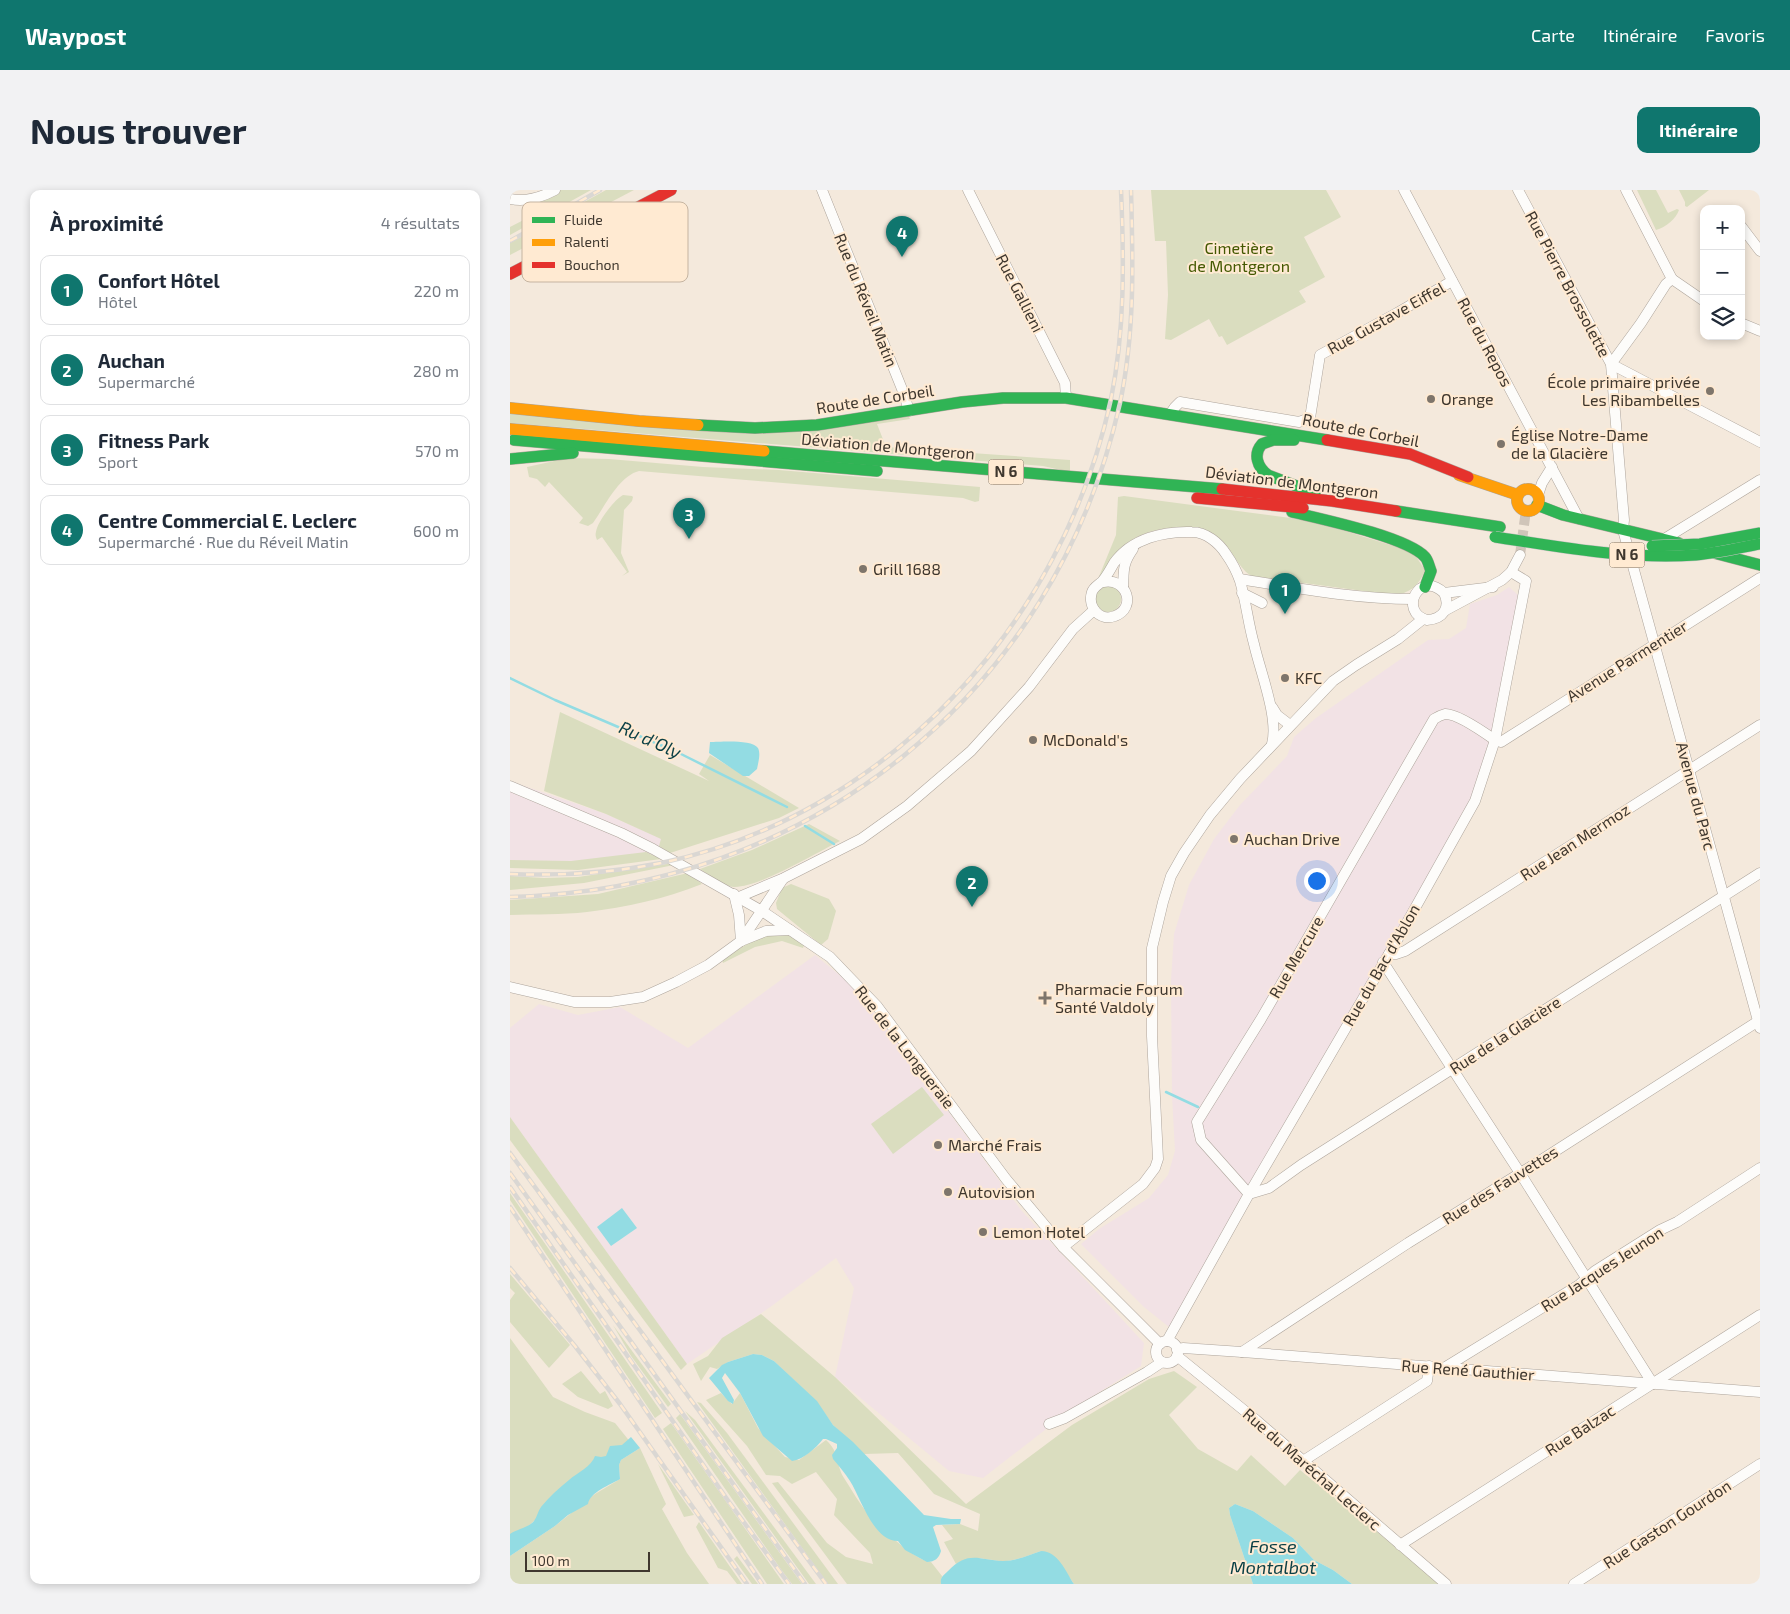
<!DOCTYPE html>
<html lang="fr">
<head>
<meta charset="utf-8">
<style>
	body { margin:0; font-family:"Exo 2",sans-serif; background:#f2f2f3; color:#1f2937 }
	.controls { position:absolute; right:15px; top:15px; display:grid; overflow:hidden; border-radius:10px; box-shadow:0 2px 8px #0003 }
	.controls button { width:45px; height:45px; display:grid; place-items:center; padding:0; border:0; border-bottom:1px solid #e0e1e3; background:#fff; color:#1f2937; font:25px sans-serif }
	.scale { position:absolute; left:15px; bottom:12px; width:125px; box-sizing:border-box; padding-left:5px; border:2px solid #3f372e; border-top:0; font-size:14px; line-height:18px; white-space:nowrap; color:#3f372e; -webkit-text-stroke:4px #ffead2; paint-order:stroke }
	.you { position:absolute; left:806px; top:690px; width:18px; height:18px; margin:-12px; border:4px solid #fff; border-radius:50%; background:#1a73e8; box-shadow:0 0 0 8px #1a73e833 }
	.badge { display:grid; place-items:center; width:32px; height:32px; border-radius:50%; background:#0f766e; color:#fff; font-size:16px; font-weight:700 }
	.pin { position:absolute; translate:-50% -41px; filter:drop-shadow(0 1px 2px #0008) }
	.pin::after { content:''; position:absolute; top:26px; width:18px; height:15px; background:inherit; clip-path:polygon(0 0,100% 0,50% 100%) }
	.list { margin:0; padding:0; list-style:none }
	h2 { display:flex; justify-content:space-between; align-items:center; height:65px; margin:0; padding:0 20px; font-size:21px }
	h2 small { font-size:16px; font-weight:400; color:#747a83 }
	.list li { display:grid; grid-template-columns:32px 1fr auto; gap:15px; align-items:center; box-sizing:border-box; height:70px; margin:0 10px 10px; padding:0 10px; border:1px solid #e0e1e3; border-radius:10px }
	.list b { display:block; font-size:19px; white-space:nowrap }
	.list p { margin:0; font-size:16px; white-space:nowrap; color:#747a83 }
	.list em { font-size:16px; font-style:normal; color:#747a83 }
	.icon { flex:none; width:28px; height:28px; fill:none; stroke:currentColor; stroke-width:2; stroke-linecap:round; stroke-linejoin:round }
	.map { position:relative; flex:none; width:1250px; height:1394px; overflow:hidden; border-radius:10px }
	header { display:flex; align-items:center; gap:30px; box-sizing:border-box; height:70px; padding:0 25px; background:#0f766e; color:#fff }
	header strong { font-size:24px }
	nav { display:flex; gap:28px; margin-inline-start:auto; font-size:18px }
	.intro { display:flex; align-items:center; justify-content:space-between; box-sizing:border-box; height:120px; padding:0 30px }
	h1 { margin:0; font-size:35px }
	.button { padding:12px 22px; border-radius:10px; background:#0f766e; color:#fff; font-size:18px; font-weight:700 }
	main { display:flex; gap:30px; padding:0 30px }
	aside { flex:1; background:#fff; border-radius:10px; box-shadow:0 2px 8px #0003 }
	.map>svg:first-child { display:block }
	.industrial { fill:#f2e2e5 }
	.green { fill:#daddbf }
	.water { fill:#93dce3 }
	.lines { fill:none; stroke-linecap:round; stroke-linejoin:round }
	.stream { stroke:#93dce3; stroke-width:2.5 }
	.street-tunnel { stroke:#d0c5b9; stroke-width:10; stroke-dasharray:10 5; stroke-linecap:butt }
	.street-casing { stroke:#ada49b; stroke-width:11 }
	.fast-casing { stroke:#ada49b; stroke-width:12 }
	.slow-casing { stroke:#ada49b; stroke-width:12 }
	.jam-casing { stroke:#ada49b; stroke-width:12 }
	.street { stroke:#fdfcfa; stroke-width:10 }
	.fast { stroke:#30b455; stroke-width:11 }
	.slow { stroke:#ff9f0a; stroke-width:11 }
	.jam { stroke:#e5322d; stroke-width:11 }
	.rail-casing { stroke:#dad7d3; stroke-width:4.5 }
	.rail { stroke:#ffead2; stroke-width:2.5; stroke-dasharray:8; stroke-linecap:butt }
	.fast-bridge-casing { stroke:#c8c2c2; stroke-width:12; stroke-linecap:butt }
	.fast-bridge { stroke:#30b455; stroke-width:11 }
	.poi-dot { fill:#7e756b; stroke:#ffead2; stroke-width:2 }
	.labels { text-anchor:middle; stroke-width:4; stroke-linejoin:round; paint-order:stroke }
	.shield { fill:#ffead2; stroke:#796d5f; stroke-width:1 }
	.shield-label { font-size:15px; font-weight:bold; fill:#3f372e }
	.park-label { font-size:16px; fill:#435801; stroke:#ffead2 }
	.street-label { font-size:16px; fill:#3f372e; stroke:#ffead2 }
	.poi-label { font-size:16px; fill:#3f372e; stroke:#ffead2; text-anchor:start }
	.water-label { font-size:18px; font-style:italic; fill:#0a3f45; stroke:#ffead2 }
	.key { fill:#ffead2; stroke:#c5b4a1; stroke-width:1 }
	.key-label { font-size:14px; fill:#3f372e }
</style>
</head>
<body>
<header>
<strong>Waypost</strong>
<nav><a>Carte</a><a>Itinéraire</a><a>Favoris</a></nav>
</header>
<div class="intro"><h1>Nous trouver</h1><a class="button">Itinéraire</a></div>
<main>
<aside>
<h2>À proximité<small>4 résultats</small></h2>
<ul class="list">
<li><span class="badge">1</span><div><b>Confort Hôtel</b><p>Hôtel</p></div><em>220 m</em></li>
<li><span class="badge">2</span><div><b>Auchan</b><p>Supermarché</p></div><em>280 m</em></li>
<li><span class="badge">3</span><div><b>Fitness Park</b><p>Sport</p></div><em>570 m</em></li>
<li><span class="badge">4</span><div><b>Centre Commercial E. Leclerc</b><p>Supermarché · Rue du Réveil Matin</p></div><em>600 m</em></li>
</ul>
</aside>
<div class="map">
<svg width="1250" height="1394" viewBox="0 0 1250 1394">
	<rect width="100%" height="100%" fill="#f4e9dc"/>
	<g class="industrial">
		<polygon points="999,397 1008,405 993,507 965,609 664,1141 634,1117 571,1054 589,1039 639,1008 658,985 665,961 662,906 661,790 664,744 679,695 704,649 730,615 777,566 784,547 806,528 918,450 939,449 956,438 960,414 987,405"/>
		<polygon points="0,591 96,624 152,649 145,667 0,676"/>
		<polygon points="305,765 338,792 384,848 511,1020 634,1153 631,1176 558,1222 473,1288 439,1281 325,1187 344,1098 326,1068 263,1115 177,1174 0,927 0,838 29,814 68,825 110,817 178,858"/>
	</g>
	<g class="green">
		<polygon points="51,0 81,0 0,45 0,37 33,20 30,11"/>
		<polygon points="96,0 124,0 0,65 0,53"/>
		<polygon points="641,0 816,0 831,27 794,47 815,87 789,101 796,112 717,155 712,146 709,147 699,129 661,150 655,149 658,105 656,51 645,51"/>
		<path d="M1127,0h19l12,23 9,-4 2,1c-3,9 -13,17 -23,20z"/>
		<polygon points="1169,0 1199,0 1177,17 1175,16 1175,12"/>
		<polygon points="0,222 220,242 398,225 400,229 367,234 376,257 560,270 560,282 533,276 0,233"/>
		<path d="M58,268l41,1 94,8 76,3 201,17 -1,14 -4,1 -12,-4 -324,-27c-20,5 -34,35 -46,52l-5,3 -9,-3 4,-5 -34,-36 -4,5 -8,-8 -8,-2 -2,-10z"/>
		<path d="M113,305l9,1 1,1 -1,4 -8,9 -3,43 8,19 -7,4 5,-4 -25,-35 -5,3c-1,-3 -2,-5 -1,-8 1,-10 19,-33 27,-37z"/>
		<path d="M614,306l189,25 100,31 12,18c-6,16 -16,24 -32,25l-134,-18v1l-8,-2 -5,-4c-11,-11 -16,-26 -29,-35 -22,-17 -70,-10 -90,6 -12,10 -20,24 -29,36l18,-44 2,-38z"/>
		<circle cx="598" cy="409" r="13"/>
		<polygon points="50,522 199,591 189,584 200,565 289,618 269,628 160,663 149,656 151,649 96,624 34,601"/>
		<path d="M299,634l31,17c-24,12 -82,47 -106,46 -9,-1 -26,-13 -34,-18l52,-19z"/>
		<polygon points="136,662 151,669 68,680 0,678 0,670 61,671"/>
		<polygon points="157,674 164,675 74,693 0,700 0,686 34,688 68,687"/>
		<path d="M178,683l14,11c-37,15 -76,23 -115,28 -25,3 -52,2 -77,3v-15l88,-6z"/>
		<polygon points="281,694 319,709 326,721 318,749 311,755 267,719 266,713 272,698"/>
		<polygon points="273,744 287,748 295,753 293,758 272,751 245,757 213,773 212,769 249,747"/>
		<polygon points="412,897 434,925 383,964 361,934"/>
		<polygon points="0,927 177,1174 171,1180 0,950"/>
		<polygon points="0,1003 152,1223 145,1228 0,1010"/>
		<polygon points="0,1084 60,1155 39,1178 0,1132 0,1110 5,1103 0,1098"/>
		<path d="M251,1124l74,63 131,127 106,-79 77,-46 25,-8 23,16 -28,28 29,34 39,22 14,-16 34,31 15,-16 142,114h-90l-19,-14 -19,-10 -21,-22 -40,-27 -18,-7 -6,4 1,7 23,69h-179l-13,-19 -20,-14c-11,4 -26,10 -39,10 -19,-1 -27,-7 -46,3l-12,-22 9,-3 -11,-14 18,-1 18,7 2,-17 -46,-20 -36,-41 -34,1 -31,-29 -17,-24 -42,-40 -12,-6 -9,-1 -25,8 -11,7 -7,-2 -9,14 -8,-17 15,-8 14,-18z"/>
		<polygon points="103,1135 161,1214 158,1217 121,1166"/>
		<polygon points="0,1148 43,1207 75,1222 105,1233 121,1253 32,1324 0,1352"/>
		<polygon points="71,1181 90,1204 95,1201 103,1216 98,1219 68,1207 52,1194"/>
		<path d="M211,1203l11,11 8,-11 18,35 27,29 14,3 27,-20c15,14 9,23 18,38 8,12 16,27 26,38 12,13 44,44 61,46l11,14 -1,8h-94l-75,-101 6,-1 49,61 19,14 27,7 -3,-11 -36,-38 3,-16 -21,-27 -24,12 -12,-8 -14,-1 -19,-29 -41,-46z"/>
		<polygon points="187,1212 191,1213 217,1243 328,1394 318,1394"/>
		<polygon points="175,1221 185,1230 306,1394 299,1394"/>
		<polygon points="170,1224 292,1394 282,1394 270,1378 166,1228"/>
		<polygon points="161,1233 274,1394 257,1394 153,1239"/>
		<polygon points="130,1258 156,1314 152,1319 177,1363 199,1394 0,1394 0,1366 45,1336 85,1304 110,1289 109,1275 111,1270"/>
		<polygon points="148,1274 184,1325 174,1327"/>
		<polygon points="189,1332 232,1394 227,1394 217,1381 208,1378 186,1337"/>
		<polygon points="227,1366 248,1394 242,1394 224,1369"/>
	</g>
	<g class="water">
		<path d="M200,552c10,0 42,-3 48,6 3,6 0,15 -1,21l-8,7h-6l-34,-23z"/>
		<polygon points="112,1018 127,1038 101,1056 87,1037"/>
		<path d="M243,1164l9,1 12,6 43,40 16,24 20,17 71,73 27,4h10l-1,5 -24,1 -3,2 8,24c-2,7 -6,11 -14,11l-22,-12 -7,-9c-25,0 -37,-43 -48,-60 -5,-8 -11,-15 -17,-22l-1,-4 5,-7v-4l-11,-5h-3c-8,10 -19,20 -31,22l-29,-25 -23,-43 -15,-20 -3,5 12,22 -1,4 -5,-3 -19,-23 13,-13 6,-3z"/>
		<path d="M121,1247l9,11 -19,12 -2,5 1,14c-10,6 -30,13 -32,25l-20,11 -13,11 -45,30v-22c7,-5 18,-6 24,-13 3,-4 4,-10 7,-14 8,-10 18,-19 28,-27 8,-7 23,-14 26,-24l6,1 5,-1 4,-10 12,-1z"/>
		<polygon points="725,1314 743,1321 783,1348 804,1370 823,1380 842,1394 743,1394 720,1325 719,1318"/>
		<path d="M531,1361c17,0 25,21 33,33h-133c-1,-7 2,-8 7,-13 20,-21 31,-11 55,-10 12,0 27,-6 38,-10z"/>
	</g>
	<g class="lines">
		<g class="stream">
			<polyline points="0,488 45,510 169,563 277,617"/>
			<polyline points="295,636 324,654"/>
			<polyline points="656,902 688,917"/>
		</g>
		<polyline class="street-tunnel" points="1010,365 1016,320"/>
		<g class="street-casing">
			<g id="street">
				<polyline points="312,0 394,204 399,221"/>
				<polyline points="458,0 555,193 556,208"/>
				<polyline points="894,0 1069,329"/>
				<polyline points="1008,0 1101,174 1114,330 1113,340 1250,838"/>
				<polyline points="1116,0 1162,89 1194,111"/>
				<path d="M0,9c15,3 32,-2 45,-9"/>
				<polyline points="1231,36 1250,61"/>
				<polyline points="1162,89 1156,94 1131,133 1101,174 1250,252"/>
				<polyline points="1231,133 1250,141"/>
				<polyline points="660,224 665,217 670,212 789,232 800,228 810,165 887,123 942,91"/>
				<polyline points="1028,305 1032,293 1042,277"/>
				<polyline points="1151,351 1250,290"/>
				<path d="M730,389c57,9 115,20 173,20"/>
				<path d="M593,392c24,-5 34,26 12,34 -15,6 -28,-9 -23,-24 2,-6 9,-8 12,-13 4,-5 7,-11 10,-16 18,-25 50,-32 78,-31 14,0 27,11 34,22 5,7 11,18 14,27 6,20 8,42 14,63 6,27 25,74 18,100"/>
				<path d="M613,398c1,-18 -1,-23 10,-39"/>
				<polyline points="732,403 752,413"/>
				<path d="M934,403c7,15 -1,26 -17,27 -29,-8 -8,-51 17,-27l49,-6"/>
				<polyline points="936,420 992,390 1001,382 1010,365"/>
				<polyline points="762,517 767,525 780,535"/>
				<path d="M985,550c-10,-7 -38,-27 -50,-26 -4,1 -8,3 -11,5l-173,300 -64,103 4,18 48,54 20,-6 32,-23 459,-292"/>
				<polyline points="985,550 991,552 1250,388"/>
				<polyline points="0,596 111,643 143,659 252,721 320,767 367,816 496,989 527,1026 553,1057 650,1154"/>
				<polyline points="224,704 229,725 231,751"/>
				<polyline points="229,707 274,688 351,649 397,616 461,561 519,497 563,439 584,420"/>
				<polyline points="231,751 273,689"/>
				<polyline points="879,764 886,764 895,761 1250,535"/>
				<polyline points="873,772 1010,983 1143,1194"/>
				<polyline points="0,797 64,812 100,812 133,807 166,792 198,775 231,751 256,741 280,740"/>
				<polyline points="553,1057 633,994 645,978 648,969 642,846 642,758 653,712 661,686 674,663 700,625 730,589 823,491 846,475 888,449 913,429"/>
				<polyline points="657,1151 739,1004 890,745 965,611 985,550 1016,391 1001,382"/>
				<circle cx="657" cy="1162" r="11"/>
				<polyline points="667,1160 673,1158 732,1162 1250,1202"/>
				<polyline points="732,1162 898,1053 1025,974 1250,830"/>
				<polyline points="667,1166 746,1230 936,1394"/>
				<polyline points="934,1178 1069,1095 1085,1081 1150,1040 1167,1032 1250,978"/>
				<polyline points="539,1234 555,1228 637,1182 652,1172"/>
				<polyline points="793,1271 917,1191 919,1176"/>
				<polyline points="890,1355 1250,1125"/>
				<polyline points="1064,1394 1250,1274"/>
			</g>
		</g>
		<g class="fast-casing">
			<g id="fast">
				<polyline points="188,235 245,238 307,235 452,212 493,208 556,208 817,250"/>
				<polyline points="4,250 367,281"/>
				<path d="M784,250h-21l-11,4c-9,10 -5,23 6,31l47,18"/>
				<polyline points="254,261 712,299"/>
				<polyline points="0,269 63,263"/>
				<polyline points="1027,315 1053,325 1169,353"/>
				<polyline points="886,321 990,337"/>
				<path d="M782,322c29,7 115,25 133,45 3,3 4,9 6,14l-6,16"/>
				<polyline points="1204,363 1250,375"/>
			</g>
		</g>
		<g class="slow-casing">
			<g id="slow">
				<polyline points="0,218 129,231 188,235"/>
				<polyline points="0,239 254,261"/>
				<polyline points="949,285 1008,305"/>
				<circle cx="1018" cy="310" r="11"/>
			</g>
		</g>
		<g class="jam-casing">
			<g id="jam">
				<polyline points="0,84 161,0"/>
				<polyline points="817,250 900,264 958,287"/>
				<polyline points="712,299 822,311 886,321"/>
				<polyline points="687,308 793,318"/>
			</g>
		</g>
		<use href="#street" class="street"/>
		<use href="#fast" class="fast"/>
		<use href="#slow" class="slow"/>
		<use href="#jam" class="jam"/>
		<g class="rail-casing">
			<g id="rail">
				<polyline points="0,51 90,0"/>
				<path d="M0,684c51,2 101,-1 151,-11 227,-48 402,-240 450,-464 14,-69 13,-139 10,-209"/>
				<path d="M0,707c298,-7 545,-202 610,-494 15,-70 13,-142 11,-213"/>
				<polyline points="0,963 316,1394"/>
				<polyline points="0,983 295,1394"/>
				<polyline points="0,997 219,1312 279,1394"/>
				<polyline points="0,1017 252,1394"/>
				<polyline points="0,1078 65,1156 110,1214 237,1394"/>
			</g>
		</g>
		<use href="#rail" class="rail"/>
		<g class="fast-bridge-casing">
			<g id="fast-bridge">
				<path d="M985,347c66,10 134,23 201,18 22,-2 43,-7 64,-11"/>
				<polyline points="1142,356 1190,354 1250,343"/>
			</g>
		</g>
		<use href="#fast-bridge" class="fast-bridge"/>
	</g>
	<g class="poi-dot">
		<circle cx="1200" cy="201" r="5"/>
		<circle cx="921" cy="209" r="5"/>
		<circle cx="991" cy="254" r="5"/>
		<circle cx="353" cy="379" r="5"/>
		<circle cx="775" cy="488" r="5"/>
		<circle cx="523" cy="550" r="5"/>
		<circle cx="724" cy="649" r="5"/>
		<path d="M532.5 800.5h5v5h5v5h-5v5h-5v-5h-5v-5h5z"/>
		<circle cx="428" cy="955" r="5"/>
		<circle cx="438" cy="1002" r="5"/>
		<circle cx="473" cy="1042" r="5"/>
	</g>
	<g class="labels">
		<g class="shield">
			<rect x="478.5" y="269.5" width="35" height="25" rx="4"/>
			<rect x="1099.5" y="352.5" width="35" height="25" rx="4"/>
		</g>
		<g class="shield-label">
			<text x="496" y="287">N 6</text>
			<text x="1117" y="370">N 6</text>
		</g>
		<g class="park-label">
			<text x="729" y="64">Cimetière<tspan x="729" dy="18">de Montgeron</tspan></text>
		</g>
		<g class="street-label">
			<text transform="translate(1058 94) rotate(62)" y="6">Rue Pierre Brossolette</text>
			<text transform="translate(510 103) rotate(63)" y="6">Rue Gallieni</text>
			<text transform="translate(356 110) rotate(68)" y="6">Rue du Réveil Matin</text>
			<text transform="translate(876 128) rotate(-29)" y="6">Rue Gustave Eiffel</text>
			<text transform="translate(975 152) rotate(62)" y="6">Rue du Repos</text>
			<text transform="translate(365 209) rotate(-9)" y="6">Route de Corbeil</text>
			<text transform="translate(851 240) rotate(11)" y="6">Route de Corbeil</text>
			<text transform="translate(378 256) rotate(5)" y="6">Déviation de Montgeron</text>
			<text transform="translate(782 292) rotate(7)" y="6">Déviation de Montgeron</text>
			<text transform="translate(1117 471) rotate(-32)" y="6">Avenue Parmentier</text>
			<text transform="translate(1186 606) rotate(75)" y="6">Avenue du Parc</text>
			<text transform="translate(1065 652) rotate(-33)" y="6">Rue Jean Mermoz</text>
			<text transform="translate(786 767) rotate(-60)" y="6">Rue Mercure</text>
			<text transform="translate(871 775) rotate(-60)" y="6">Rue du Bac d'Ablon</text>
			<text transform="translate(995 845) rotate(-33)" y="6">Rue de la Glacière</text>
			<text transform="translate(395 857) rotate(52)" y="6">Rue de la Longueraie</text>
			<text transform="translate(990 995) rotate(-32)" y="6">Rue des Fauvettes</text>
			<text transform="translate(1092 1079) rotate(-33)" y="6">Rue Jacques Jeunon</text>
			<text transform="translate(958 1180) rotate(4)" y="6">Rue René Gauthier</text>
			<text transform="translate(1070 1240) rotate(-33)" y="6">Rue Balzac</text>
			<text transform="translate(802 1279) rotate(41)" y="6">Rue du Maréchal Leclerc</text>
			<text transform="translate(1157 1334) rotate(-33)" y="6">Rue Gaston Gourdon</text>
		</g>
		<g class="poi-label">
			<text x="1190" y="198" text-anchor="end">École primaire privée<tspan x="1190" dy="18">Les Ribambelles</tspan></text>
			<text x="931" y="215">Orange</text>
			<text x="1001" y="251">Église Notre-Dame<tspan x="1001" dy="18">de la Glacière</tspan></text>
			<text x="363" y="385">Grill 1688</text>
			<text x="785" y="494">KFC</text>
			<text x="533" y="556">McDonald's</text>
			<text x="734" y="655">Auchan Drive</text>
			<text x="545" y="805">Pharmacie Forum<tspan x="545" dy="18">Santé Valdoly</tspan></text>
			<text x="438" y="961">Marché Frais</text>
			<text x="448" y="1008">Autovision</text>
			<text x="483" y="1048">Lemon Hotel</text>
		</g>
		<g class="water-label">
			<text transform="translate(140 550) rotate(24)" y="6">Ru d'Oly</text>
			<text x="763" y="1363">Fosse<tspan x="763" dy="21">Montalbot</tspan></text>
		</g>
	</g>
	<rect x="12" y="12" width="166" height="80" rx="8" class="key"/>
	<rect x="22" y="27" width="23" height="6" fill="#30b455"/>
	<rect x="22" y="49" width="23" height="7" fill="#ff9f0a"/>
	<rect x="22" y="72" width="23" height="6" fill="#e5322d"/>
	<g class="key-label">
		<text x="54" y="35">Fluide</text>
		<text x="54" y="57">Ralenti</text>
		<text x="54" y="80">Bouchon</text>
	</g>
</svg>
<div class="controls">
<button>+</button>
<button>−</button>
<button><svg class="icon" aria-label="layers" viewBox="0 0 24 24"><path d="M12 4l9 5-9 5-9-5zM3 14l9 5 9-5"/></svg></button>
</div>
<div class="scale">100 m</div>
<div class="you"></div>
<div class="pin badge" style="left:775px;top:424px">1</div>
<div class="pin badge" style="left:462px;top:717px">2</div>
<div class="pin badge" style="left:179px;top:349px">3</div>
<div class="pin badge" style="left:392px;top:67px">4</div>
</div>
</main>
</body>
</html>
